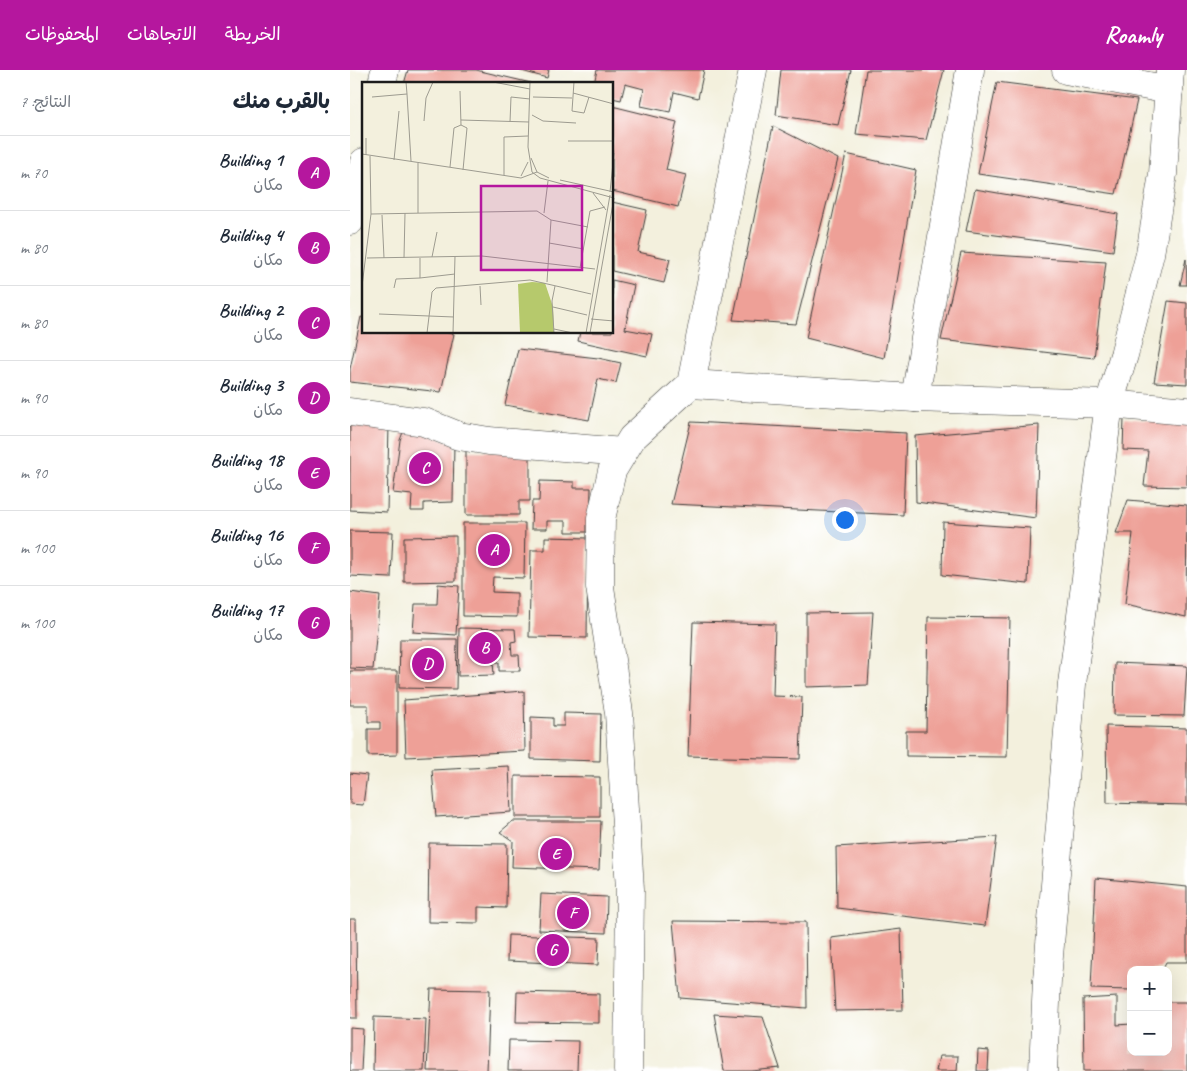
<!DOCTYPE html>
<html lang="ar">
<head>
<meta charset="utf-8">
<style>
	body { margin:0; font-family:Caveat,"Playpen Sans Arabic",sans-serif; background:#f6f6f7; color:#1f2937; direction:rtl }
	.controls { position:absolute; right:15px; bottom:15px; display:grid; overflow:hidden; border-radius:10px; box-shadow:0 5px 20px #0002 }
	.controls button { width:45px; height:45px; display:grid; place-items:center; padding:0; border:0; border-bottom:1px solid #e0e1e3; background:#fff; color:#1f2937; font:25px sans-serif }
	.you { position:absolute; left:494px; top:449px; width:18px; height:18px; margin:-12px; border:4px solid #fff; border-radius:50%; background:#1a73e8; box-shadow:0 0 0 8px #1a73e833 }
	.badge { display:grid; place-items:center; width:32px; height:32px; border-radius:50%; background:#b5179e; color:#fff; font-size:16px; font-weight:700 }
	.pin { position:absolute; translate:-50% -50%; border:2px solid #fff; box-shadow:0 1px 5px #0006 }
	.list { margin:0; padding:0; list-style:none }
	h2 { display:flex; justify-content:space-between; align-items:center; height:65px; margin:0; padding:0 20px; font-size:21px }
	h2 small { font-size:16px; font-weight:400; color:#747a83 }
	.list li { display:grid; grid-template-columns:32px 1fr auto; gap:15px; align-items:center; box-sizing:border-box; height:75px; padding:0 20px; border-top:1px solid #e0e1e3 }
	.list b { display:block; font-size:19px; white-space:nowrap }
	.list p { margin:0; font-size:16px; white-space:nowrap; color:#747a83 }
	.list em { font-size:16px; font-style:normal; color:#747a83 }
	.map { position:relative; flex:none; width:837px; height:1001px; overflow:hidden; direction:ltr }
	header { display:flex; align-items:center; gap:30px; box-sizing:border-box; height:70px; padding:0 25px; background:#b5179e; color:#fff }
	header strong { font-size:24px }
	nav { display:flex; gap:28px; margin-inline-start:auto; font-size:18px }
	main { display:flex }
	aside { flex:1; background:#fff }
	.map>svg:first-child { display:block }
	.building { fill:#eea097 }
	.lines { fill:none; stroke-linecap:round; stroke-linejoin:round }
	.minor-casing { stroke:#3c3c39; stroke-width:29 }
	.secondary-casing { stroke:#3c3c39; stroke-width:29 }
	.minor { stroke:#fff; stroke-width:28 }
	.secondary { stroke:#fff; stroke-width:28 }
	.inset-road { fill:none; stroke:#9d9b90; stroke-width:1 }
	.view { fill:#b5179e; fill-opacity:0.15; stroke:#b5179e; stroke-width:2.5 }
	.inset-edge { fill:none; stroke:#1c1c1c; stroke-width:2.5 }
</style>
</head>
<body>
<header>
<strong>Roamly</strong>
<nav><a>الخريطة</a><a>الاتجاهات</a><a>المحفوظات</a></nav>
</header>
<main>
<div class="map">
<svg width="837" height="1001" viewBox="0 0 837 1001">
	<rect width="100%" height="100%" fill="#fff"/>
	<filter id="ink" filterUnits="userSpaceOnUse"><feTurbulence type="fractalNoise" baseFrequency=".02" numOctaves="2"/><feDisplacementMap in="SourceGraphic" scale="10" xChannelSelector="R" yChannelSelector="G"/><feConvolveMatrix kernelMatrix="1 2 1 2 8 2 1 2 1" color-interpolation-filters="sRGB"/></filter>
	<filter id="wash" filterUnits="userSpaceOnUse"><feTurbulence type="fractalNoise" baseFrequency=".0096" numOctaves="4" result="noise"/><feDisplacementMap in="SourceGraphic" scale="20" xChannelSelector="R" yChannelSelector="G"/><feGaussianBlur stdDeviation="1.12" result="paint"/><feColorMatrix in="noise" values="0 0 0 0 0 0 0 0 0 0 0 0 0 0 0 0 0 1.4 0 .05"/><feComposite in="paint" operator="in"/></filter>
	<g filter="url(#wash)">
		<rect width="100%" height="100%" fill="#f3f0dd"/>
		<g id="blocks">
			<g class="building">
				<polygon points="58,0 126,0 181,13 54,14"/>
				<polygon points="168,0 199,0 197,8"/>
				<polygon points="247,0 354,0 348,28 324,22 320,42 291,36 294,19 275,14 271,30 262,28 262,14 244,14"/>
				<polygon points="431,0 501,0 488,55 426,45"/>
				<polygon points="516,0 594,0 576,70 506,64"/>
				<polygon points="647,12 787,30 766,124 628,104"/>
				<polygon points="262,36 327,52 316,100 336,105 328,137 262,121"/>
				<polygon points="423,56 488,89 446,254 383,250"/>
				<polygon points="496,84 566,100 534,288 456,268"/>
				<polygon points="625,119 768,144 763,181 616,161"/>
				<polygon points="262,132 297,140 288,182 320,189 314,213 262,201"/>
				<polygon points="611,183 756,192 744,288 591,270"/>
				<polygon points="836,189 837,215 830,215"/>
				<polygon points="262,210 284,215 275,259 302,264 297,286 228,271 230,262 262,262"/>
				<polygon points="818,231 837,233 837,314 804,312"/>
				<polygon points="11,247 14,248 14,262 94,262 104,264 91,322 0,312 0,299"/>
				<polygon points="168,279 248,288 271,293 266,313 248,309 239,350 155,335"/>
				<polygon points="774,348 837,354 837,417 794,416 798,381 773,380"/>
				<polygon points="341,352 556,363 553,445 321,434"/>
				<polygon points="0,355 39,355 37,442 0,440"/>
				<polygon points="689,355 686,448 566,432 565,366"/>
				<polygon points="55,357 104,373 103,432 74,433 74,441 61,441 62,425 43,423 50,370"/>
				<polygon points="116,381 180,381 180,431 169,431 169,445 116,445"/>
				<polygon points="190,411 224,412 224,418 241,418 240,462 216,462 216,451 197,451 197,459 181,459 182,431 189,431"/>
				<polygon points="778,430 837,435 836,547 775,534 783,463 766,463"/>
				<polygon points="593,452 680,458 678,514 592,505"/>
				<polygon points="113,453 175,453 174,508 143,507 142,522 167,523 167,547 113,546"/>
				<polygon points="0,461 43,462 41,508 0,506"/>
				<polygon points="106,466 106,511 54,512 54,467"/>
				<polygon points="195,467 238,468 237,568 179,567 181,480 195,480"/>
				<polygon points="88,514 109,516 106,565 63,562 65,534 87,534"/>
				<polygon points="0,522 30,526 23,599 0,598"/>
				<polygon points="523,542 518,615 456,617 456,543"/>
				<polygon points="578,547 660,548 657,687 556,686 556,661 576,661"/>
				<polygon points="343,552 425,554 423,626 452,627 450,689 338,686"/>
				<polygon points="109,558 165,559 166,571 161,572 162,585 169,585 170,601 149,601 149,592 143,592 144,605 108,606"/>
				<polygon points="50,569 107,569 106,619 49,618"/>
				<polygon points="765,593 837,596 834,646 764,645"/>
				<polygon points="0,601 47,601 47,685 18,686 18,659 30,659 30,652 18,652 18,635 0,635"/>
				<polygon points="174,621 175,681 56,687 54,630"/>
				<polygon points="214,643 251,644 250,691 181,689 181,647 203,648 203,656 214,656"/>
				<polygon points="756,656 837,658 837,735 757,733"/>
				<polygon points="159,696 161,742 86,747 82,700"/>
				<polygon points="0,703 17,705 13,735 0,734"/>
				<polygon points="165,706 250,707 250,747 165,747"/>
				<polygon points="163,751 251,751 249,800 162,797 163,771 150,762"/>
				<polygon points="647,767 635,856 487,838 486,777"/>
				<polygon points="79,773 157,774 156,838 128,837 128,853 78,852"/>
				<polygon points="746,808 837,817 837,892 816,892 812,900 781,900 781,920 741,919"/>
				<polygon points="191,824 257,827 256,863 189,860"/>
				<polygon points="0,849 6,849 7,948 0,948"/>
				<polygon points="323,851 456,852 457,938 330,928"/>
				<polygon points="551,859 553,940 485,941 481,868"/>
				<polygon points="158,865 249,868 248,895 157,891"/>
				<polygon points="81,919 140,920 137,1001 77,1001"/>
				<polygon points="167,922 249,924 249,953 166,952"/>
				<polygon points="767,927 767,955 781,954 781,982 818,982 818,932 837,932 837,1001 734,1001 733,929"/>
				<polygon points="364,944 413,947 430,998 402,1001 374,1001"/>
				<polygon points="24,947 76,949 74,1001 23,1001"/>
				<polygon points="0,958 13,959 11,1001 0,1001"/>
				<polygon points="159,970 228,971 227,1001 158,1001"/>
				<polygon points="628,980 639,981 638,1001 627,1001"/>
				<polygon points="589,986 608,986 607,1001 586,1001"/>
			</g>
		</g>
	</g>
	<g filter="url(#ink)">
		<use href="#blocks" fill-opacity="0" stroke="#3c3c39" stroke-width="1"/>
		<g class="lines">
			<g class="minor-casing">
				<g id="minor">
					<polyline points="716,0 819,20"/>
					<polyline points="341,314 565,328 759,334 837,341"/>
					<polyline points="565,328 620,0"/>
					<polyline points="0,342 74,352 109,366 139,371 273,382"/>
					<polyline points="278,1001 280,819 269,643 250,517 251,449 262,401 282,368 341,314 403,0"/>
					<polyline points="693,1001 697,910 722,614 759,334 774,285 800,184 813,104 820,0"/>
				</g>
			</g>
			<g class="secondary-casing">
				<g id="secondary">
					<polyline points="32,14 35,0"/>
					<polyline points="0,151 14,92"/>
				</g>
			</g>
			<use href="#minor" class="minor"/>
			<use href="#secondary" class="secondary"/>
		</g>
	</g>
	<g transform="translate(12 12)">
		<rect width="251" height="251" fill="#f3f0dd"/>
		<path d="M170,200l13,1 8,24 1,26h-34l-2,-49z" fill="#b6c96c"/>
		<path class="inset-road" d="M131,0l37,7M168,0l-2,65 4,25 8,6 74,20M212,0l-2,29 12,2 5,-16M211,11l41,11M45,12l4,67M10,15l35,-3 -1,-12M171,15l39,1M170,33l11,6 33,2M99,38l68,2M62,39l2,-23 7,-16M148,40l1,-25 19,2M99,43l6,3 -4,42M4,56v17M206,59h46M0,72l159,24 16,-6M169,76l6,14 12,6M32,78l5,-49M56,81v50M88,85l4,-39 7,-3 -1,-34M142,93v-38l24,-1M159,94l7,-14M198,98l54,12M248,110l4,-39M231,111l13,17M182,131l4,-32M9,132l166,-3 14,9 37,7M20,133l2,43M187,161l35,6M70,175l5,-25M5,176l115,-2 113,13M42,176l1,-45M58,176v20l35,-4M218,186l10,-57 15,-4M185,200l4,-62M0,204l9,-72 -1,-58M118,204l1,19M32,206l2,-9 24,-1M191,225l34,8M17,232l75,3M229,237l23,2M192,247l19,4M65,251l5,-41 4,-4 94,-8 61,14M91,251l2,-77M192,251l-2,-32 3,-15M224,251l24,-138M228,251l24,-135"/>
		<path class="view" d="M119,104h101v84h-101z"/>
		<rect width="251" height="251" class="inset-edge"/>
	</g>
</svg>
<div class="controls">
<button>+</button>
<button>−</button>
</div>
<div class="you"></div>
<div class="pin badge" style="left:144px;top:480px">A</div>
<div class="pin badge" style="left:135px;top:578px">B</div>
<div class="pin badge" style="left:75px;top:398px">C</div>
<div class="pin badge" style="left:78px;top:594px">D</div>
<div class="pin badge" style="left:206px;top:784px">E</div>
<div class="pin badge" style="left:223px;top:843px">F</div>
<div class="pin badge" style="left:203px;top:880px">G</div>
</div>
<aside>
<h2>بالقرب منك<small>النتائج: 7</small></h2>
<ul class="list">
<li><span class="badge">A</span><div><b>Building 1</b><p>مكان</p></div><em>70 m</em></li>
<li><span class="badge">B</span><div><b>Building 4</b><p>مكان</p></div><em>80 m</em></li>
<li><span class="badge">C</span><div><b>Building 2</b><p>مكان</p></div><em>80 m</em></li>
<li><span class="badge">D</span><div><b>Building 3</b><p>مكان</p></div><em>90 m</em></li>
<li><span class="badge">E</span><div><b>Building 18</b><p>مكان</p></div><em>90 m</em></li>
<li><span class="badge">F</span><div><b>Building 16</b><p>مكان</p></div><em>100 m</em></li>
<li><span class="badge">G</span><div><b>Building 17</b><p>مكان</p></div><em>100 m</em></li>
</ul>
</aside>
</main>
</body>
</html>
